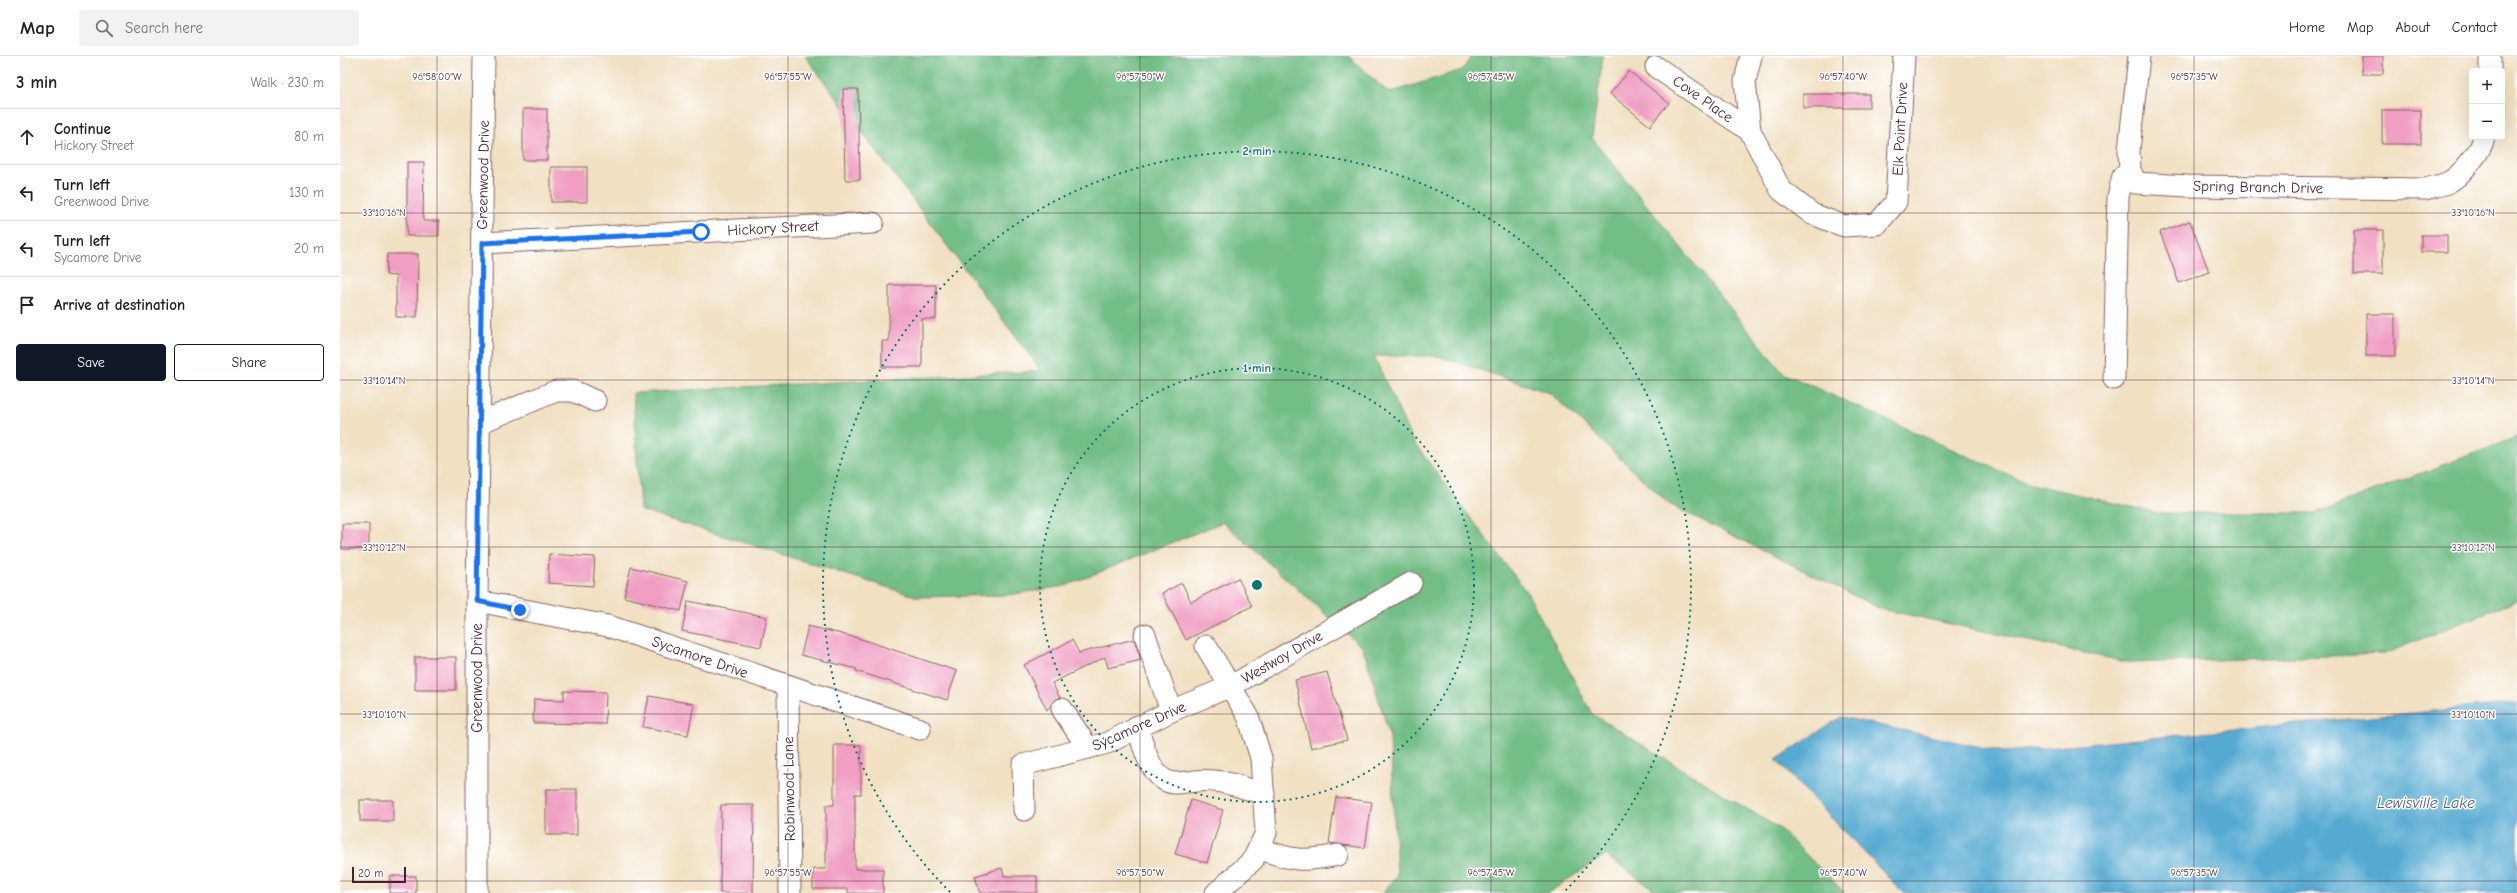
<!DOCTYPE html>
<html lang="en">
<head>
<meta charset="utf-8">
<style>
	body { margin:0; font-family:"Comic Neue",sans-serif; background:#f2f2f2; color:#202124 }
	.controls { position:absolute; right:12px; top:12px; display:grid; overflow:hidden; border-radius:4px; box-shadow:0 4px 16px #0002 }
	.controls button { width:36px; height:36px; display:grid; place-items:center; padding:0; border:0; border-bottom:1px solid #e0e0e0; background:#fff; color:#202124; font:20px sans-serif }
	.scale { position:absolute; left:12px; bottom:10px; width:54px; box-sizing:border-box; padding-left:4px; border:2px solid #4a1f2b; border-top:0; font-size:11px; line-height:14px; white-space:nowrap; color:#4a1f2b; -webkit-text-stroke:3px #fff; paint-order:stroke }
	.stop { position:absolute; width:12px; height:12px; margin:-9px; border:3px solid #1a73e8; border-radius:50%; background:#fff }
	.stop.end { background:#1a73e8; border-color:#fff; box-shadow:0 1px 4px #0008 }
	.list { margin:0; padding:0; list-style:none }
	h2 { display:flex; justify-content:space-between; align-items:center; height:52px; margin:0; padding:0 16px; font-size:17px }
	h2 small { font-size:13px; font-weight:400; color:#757577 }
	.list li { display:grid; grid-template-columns:26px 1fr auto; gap:12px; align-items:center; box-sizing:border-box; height:56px; padding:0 16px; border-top:1px solid #e0e0e0 }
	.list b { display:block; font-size:15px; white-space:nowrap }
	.list p { margin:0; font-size:13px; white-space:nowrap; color:#757577 }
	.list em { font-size:13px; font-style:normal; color:#757577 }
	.actions { display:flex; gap:8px; padding:12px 16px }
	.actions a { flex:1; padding:9px 0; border:1px solid #111827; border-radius:4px; text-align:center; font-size:14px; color:#111827 }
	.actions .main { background:#111827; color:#fff }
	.icon { flex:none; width:22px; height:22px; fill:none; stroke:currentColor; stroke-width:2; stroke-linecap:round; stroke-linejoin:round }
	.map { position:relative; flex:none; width:2177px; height:837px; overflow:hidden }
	header { display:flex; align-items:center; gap:24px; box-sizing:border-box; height:56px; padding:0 20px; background:#fff; border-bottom:1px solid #e0e0e0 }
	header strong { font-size:19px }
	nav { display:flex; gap:22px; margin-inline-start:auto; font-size:14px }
	.search { width:280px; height:36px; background:#f2f2f2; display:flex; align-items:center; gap:10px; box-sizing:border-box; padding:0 14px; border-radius:4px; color:#757577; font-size:15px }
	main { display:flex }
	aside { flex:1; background:#fff }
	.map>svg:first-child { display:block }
	.forest { fill:#73be86; stroke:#5e6e58 }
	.water { fill:#57aad2; stroke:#50647e }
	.building { fill:#f09ec2 }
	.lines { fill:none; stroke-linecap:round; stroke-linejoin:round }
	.minor-casing { stroke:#846360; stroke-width:23 }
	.minor { stroke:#fff; stroke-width:21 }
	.route { stroke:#1a73e8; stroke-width:5 }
	.ticks { fill:none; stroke:#4a1f2b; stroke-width:1; stroke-opacity:0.45 }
	.ring { fill:none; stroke:#0f766e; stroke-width:2; stroke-dasharray:2 4 }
	.labels { text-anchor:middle; stroke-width:3; stroke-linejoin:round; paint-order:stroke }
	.street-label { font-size:15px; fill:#4a1f2b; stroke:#fff }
	.water-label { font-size:16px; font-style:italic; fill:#505e76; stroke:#fff }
	.ticks-label { font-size:10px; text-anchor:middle; fill:#4a1f2b; stroke:#fff; stroke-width:3; stroke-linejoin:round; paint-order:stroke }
	.centre { fill:#0f766e; stroke:#fff; stroke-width:2 }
	.ring-label { font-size:12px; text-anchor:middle; font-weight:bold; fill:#0f766e; stroke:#fff; stroke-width:3; stroke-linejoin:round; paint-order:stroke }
</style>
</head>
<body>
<header>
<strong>Map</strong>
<div class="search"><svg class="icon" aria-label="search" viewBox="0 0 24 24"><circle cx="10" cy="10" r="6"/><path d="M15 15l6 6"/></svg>Search here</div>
<nav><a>Home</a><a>Map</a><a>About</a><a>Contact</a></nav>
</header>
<main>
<aside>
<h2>3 min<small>Walk · 230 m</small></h2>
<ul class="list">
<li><svg class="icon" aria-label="ahead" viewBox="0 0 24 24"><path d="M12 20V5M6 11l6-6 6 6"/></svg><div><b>Continue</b><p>Hickory Street</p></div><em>80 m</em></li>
<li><svg class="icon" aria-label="left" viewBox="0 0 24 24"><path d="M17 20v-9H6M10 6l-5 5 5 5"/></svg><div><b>Turn left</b><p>Greenwood Drive</p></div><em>130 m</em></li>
<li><svg class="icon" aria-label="left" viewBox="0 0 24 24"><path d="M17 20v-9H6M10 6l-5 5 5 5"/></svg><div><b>Turn left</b><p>Sycamore Drive</p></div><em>20 m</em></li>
<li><svg class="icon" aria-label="arrive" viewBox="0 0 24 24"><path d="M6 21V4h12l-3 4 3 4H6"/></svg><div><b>Arrive at destination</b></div></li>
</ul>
<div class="actions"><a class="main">Save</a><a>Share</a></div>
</aside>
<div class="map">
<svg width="2177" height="837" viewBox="0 0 2177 837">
	<rect width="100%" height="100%" fill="#fff"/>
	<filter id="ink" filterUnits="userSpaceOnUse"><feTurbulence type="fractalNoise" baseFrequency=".025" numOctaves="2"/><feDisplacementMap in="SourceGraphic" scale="8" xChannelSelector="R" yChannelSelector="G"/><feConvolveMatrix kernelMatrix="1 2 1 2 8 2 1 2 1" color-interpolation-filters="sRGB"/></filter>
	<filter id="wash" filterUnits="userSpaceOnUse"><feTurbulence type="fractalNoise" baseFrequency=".012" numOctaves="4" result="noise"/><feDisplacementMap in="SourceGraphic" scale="16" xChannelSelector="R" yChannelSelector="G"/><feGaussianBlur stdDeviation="0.9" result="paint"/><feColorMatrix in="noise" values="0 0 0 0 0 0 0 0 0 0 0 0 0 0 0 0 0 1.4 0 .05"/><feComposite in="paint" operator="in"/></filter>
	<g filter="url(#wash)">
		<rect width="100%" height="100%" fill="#f1e0c2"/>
		<polygon class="forest" points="465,0 1008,0 1049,37 1122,14 1132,0 1263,0 1252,82 1443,317 1687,427 1818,457 1976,457 2177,381 2177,544 2044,598 1791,607 1541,553 1329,448 1210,337 1098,300 1034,300 1072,384 1188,538 1252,658 1440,773 1505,837 1319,837 1265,799 1208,837 1043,837 1057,820 1050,681 1023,592 883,466 725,530 668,539 578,541 300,454 293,337 701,315"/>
		<polygon class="water" points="2177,647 2177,837 1563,837 1436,704 1501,661 1664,696"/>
		<g id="blocks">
			<g class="building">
				<rect x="2022" y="0" width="21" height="18"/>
				<polygon points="1289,15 1329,47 1310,70 1270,38"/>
				<polygon points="503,33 518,33 520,124 505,124"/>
				<rect x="1463" y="38" width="66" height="14"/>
				<rect x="183" y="53" width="24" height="51"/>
				<rect x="2042" y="54" width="39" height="34"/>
				<polygon points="67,106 84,106 83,165 99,165 99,180 67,180"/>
				<rect x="211" y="111" width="36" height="35"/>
				<polygon points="1850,165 1869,216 1839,227 1820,176"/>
				<rect x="2014" y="174" width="29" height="44"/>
				<rect x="2081" y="179" width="26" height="17"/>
				<polygon points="47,198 78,198 77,261 56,261 56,220 46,219"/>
				<polygon points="549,229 596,229 596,263 582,263 582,311 542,311 542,285 549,285"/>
				<rect x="2026" y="258" width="29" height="42"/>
				<rect x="2" y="468" width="27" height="25"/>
				<polygon points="209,498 255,501 253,530 208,527"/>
				<polygon points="291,511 348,525 341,555 284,541"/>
				<polygon points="898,522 912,550 846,584 822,537 842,527 851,546"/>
				<polygon points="348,545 427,561 421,591 342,575"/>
				<polygon points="468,570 518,582 617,615 607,644 516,615 517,613 461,599"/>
				<polygon points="794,583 801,604 768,612 765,601 712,627 720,642 715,643 707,654 684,609 732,584 739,597"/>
				<rect x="75" y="601" width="41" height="33"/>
				<polygon points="987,616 1007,684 971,692 955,624"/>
				<polygon points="224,635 266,636 265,668 193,667 194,643 224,644"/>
				<polygon points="309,640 354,648 348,679 303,671"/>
				<polygon points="494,689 521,689 521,738 515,738 515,813 543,813 543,837 508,837 508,833 473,833 473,813 486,813 486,749 494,749"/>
				<rect x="206" y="733" width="31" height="46"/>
				<polygon points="996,741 1032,746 1025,792 989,787"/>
				<rect x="20" y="744" width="33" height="21"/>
				<polygon points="851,744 883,754 867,807 835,798"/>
				<polygon points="381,749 414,749 413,837 380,837"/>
				<polygon points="662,812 664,820 697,820 697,837 640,837 635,820"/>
				<rect x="50" y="820" width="26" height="17"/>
			</g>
		</g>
	</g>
	<g filter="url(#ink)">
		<use href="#blocks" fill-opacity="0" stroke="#846360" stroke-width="1"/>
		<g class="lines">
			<g class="minor-casing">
				<g id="minor">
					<polyline points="1411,0 1405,25 1410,75 1441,134 1472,158 1504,170 1537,168 1556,146 1564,0"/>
					<path d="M1799,0l-10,94 1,20 6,13 51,3 238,3c7,-2 15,-3 22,-6 12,-5 35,-32 37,-46"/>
					<polyline points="1316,11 1410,75"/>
					<polyline points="2150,15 2150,0"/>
					<polyline points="142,187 533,167"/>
					<polyline points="1774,323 1778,141 1783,120 1790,114"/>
					<polyline points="139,367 216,335 233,335 255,345"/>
					<polyline points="137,545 268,570 580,673"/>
					<polyline points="805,579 831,655"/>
					<polyline points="866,590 908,660 921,702 926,777 913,804 876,837"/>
					<polyline points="448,630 450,837"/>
					<polyline points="722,653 748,692"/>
					<path d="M798,670c4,18 13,55 36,57 11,0 27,-4 40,-2 17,1 34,9 50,13"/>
					<polyline points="684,754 683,709 767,687 831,655 891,630 1071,527"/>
					<path d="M919,792c32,13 45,14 79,7"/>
					<polyline points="137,837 137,545 144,0"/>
				</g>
			</g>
			<use href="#minor" class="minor"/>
		</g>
	</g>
	<g class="lines" filter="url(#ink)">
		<polyline class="route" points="180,554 137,545 142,187 361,176"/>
	</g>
	<path class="ticks" d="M97,0v837M448,0v837M800,0v837M1151,0v837M1503,0v837M1854,0v837M0,157h2177M0,324h2177M0,491h2177M0,658h2177M0,825h2177"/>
	<g class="ring">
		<circle cx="917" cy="529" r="217"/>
		<path d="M610 836A434 434 0 1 1 1224 836"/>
	</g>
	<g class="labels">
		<g class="street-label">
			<text transform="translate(1363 43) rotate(35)" y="5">Cove Place</text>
			<text transform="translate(1560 73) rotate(-87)" y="5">Elk Point Drive</text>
			<text transform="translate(143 119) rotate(-89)" y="5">Greenwood Drive</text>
			<text transform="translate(1918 131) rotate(1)" y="5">Spring Branch Drive</text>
			<text transform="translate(433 172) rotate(-3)" y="5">Hickory Street</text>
			<text transform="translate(360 601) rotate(19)" y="5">Sycamore Drive</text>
			<text transform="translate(942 601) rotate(-30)" y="5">Westway Drive</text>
			<text transform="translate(137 622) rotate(-90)" y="5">Greenwood Drive</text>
			<text transform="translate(799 670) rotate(-24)" y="5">Sycamore Drive</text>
			<text transform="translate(449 733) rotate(-91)" y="5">Robinwood Lane</text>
		</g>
		<g class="water-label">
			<text x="2086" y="752">Lewisville Lake</text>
		</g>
	</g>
	<g class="ticks-label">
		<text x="97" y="24">96°58'00"W</text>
		<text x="448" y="24">96°57'55"W</text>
		<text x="800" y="24">96°57'50"W</text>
		<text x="1151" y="24">96°57'45"W</text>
		<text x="1503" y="24">96°57'40"W</text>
		<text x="1854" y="24">96°57'35"W</text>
		<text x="44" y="160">33°10'16"N</text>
		<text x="2133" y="160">33°10'16"N</text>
		<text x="44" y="328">33°10'14"N</text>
		<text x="2133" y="328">33°10'14"N</text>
		<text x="44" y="495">33°10'12"N</text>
		<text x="2133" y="495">33°10'12"N</text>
		<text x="44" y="662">33°10'10"N</text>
		<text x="2133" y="662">33°10'10"N</text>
		<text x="448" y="820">96°57'55"W</text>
		<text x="800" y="820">96°57'50"W</text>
		<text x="1151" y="820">96°57'45"W</text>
		<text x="1503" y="820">96°57'40"W</text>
		<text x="1854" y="820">96°57'35"W</text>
	</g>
	<circle cx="917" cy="529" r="6" class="centre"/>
	<g class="ring-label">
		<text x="917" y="99">2 min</text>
		<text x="917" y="316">1 min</text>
	</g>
</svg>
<div class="controls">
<button>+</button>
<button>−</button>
</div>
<div class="scale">20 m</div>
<div class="stop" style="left:361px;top:176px"></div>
<div class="stop end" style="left:180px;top:554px"></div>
</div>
</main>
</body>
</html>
